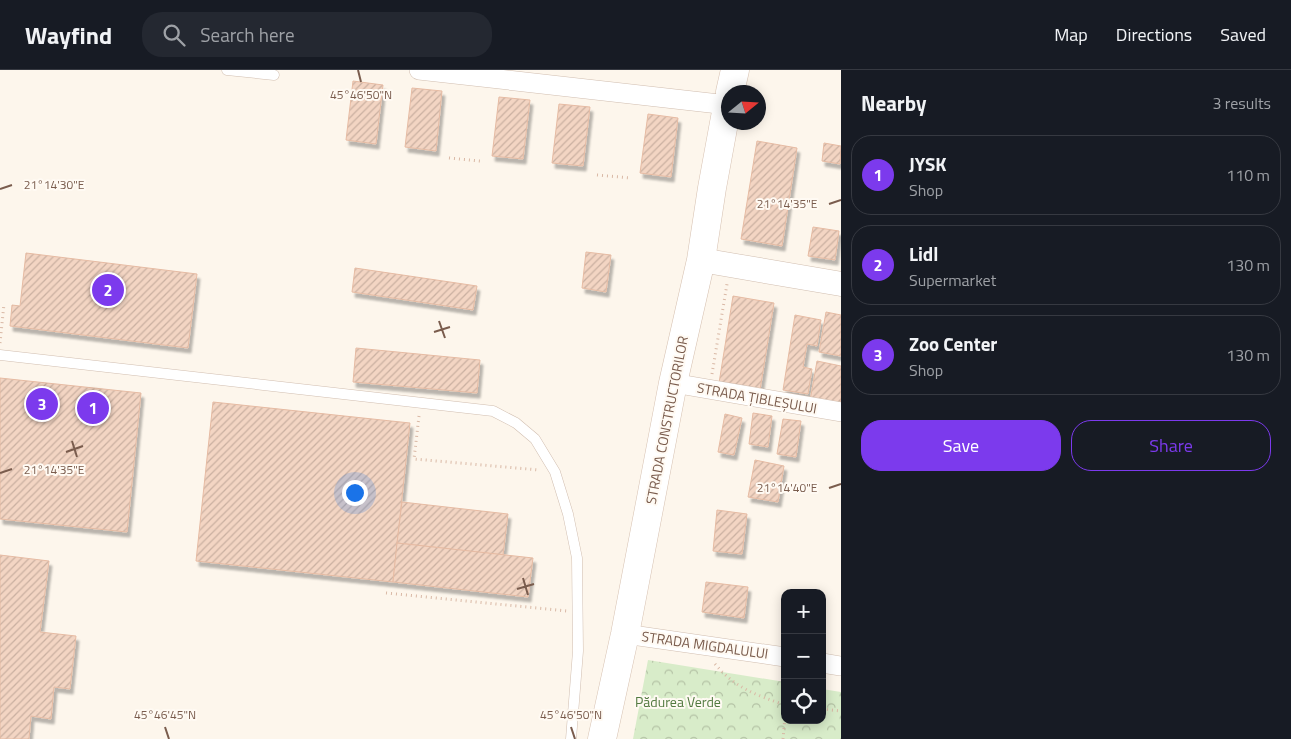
<!DOCTYPE html>
<html lang="en">
<head>
<meta charset="utf-8">
<style>
	body { margin:0; font-family:"Titillium Web",sans-serif; background:#242831; color:#f1f3f6 }
	.controls { position:absolute; right:15px; bottom:15px; display:grid; overflow:hidden; border-radius:10px; box-shadow:0 2px 12px #0003 }
	.controls button { width:45px; height:45px; display:grid; place-items:center; padding:0; border:0; border-bottom:1px solid #363941; background:#171b24; color:#f1f3f6; font:25px sans-serif }
	.compass { position:absolute; left:721px; top:15px; width:45px; height:45px; border-radius:50%; background:#171b24; box-shadow:0 2px 12px #0003; rotate:72deg }
	.you { position:absolute; left:354px; top:422px; width:18px; height:18px; margin:-12px; border:4px solid #fff; border-radius:50%; background:#1a73e8; box-shadow:0 0 0 8px #1a73e833 }
	.badge { display:grid; place-items:center; width:32px; height:32px; border-radius:50%; background:#7c3aed; color:#fff; font-size:16px; font-weight:700 }
	.pin { position:absolute; translate:-50% -50%; border:2px solid #fff; box-shadow:0 1px 5px #0006 }
	.list { margin:0; padding:0; list-style:none }
	h2 { display:flex; justify-content:space-between; align-items:center; height:65px; margin:0; padding:0 20px; font-size:21px }
	h2 small { font-size:16px; font-weight:400; color:#9ea1a6 }
	.list li { display:grid; grid-template-columns:32px 1fr auto; gap:15px; align-items:center; box-sizing:border-box; height:80px; margin:0 10px 10px; padding:0 10px; border:1px solid #363941; border-radius:20px }
	.list b { display:block; font-size:19px; white-space:nowrap }
	.list p { margin:0; font-size:16px; white-space:nowrap; color:#9ea1a6 }
	.list em { font-size:16px; font-style:normal; color:#9ea1a6 }
	.actions { display:flex; gap:10px; padding:15px 20px }
	.actions a { flex:1; padding:11px 0; border:1px solid #7c3aed; border-radius:20px; text-align:center; font-size:18px; color:#7c3aed }
	.actions .main { background:#7c3aed; color:#fff }
	.icon { flex:none; width:28px; height:28px; fill:none; stroke:currentColor; stroke-width:2; stroke-linecap:round; stroke-linejoin:round }
	.map { position:relative; flex:none; width:841px; height:669px; overflow:hidden }
	header { display:flex; align-items:center; gap:30px; box-sizing:border-box; height:70px; padding:0 25px; background:#171b24; border-bottom:1px solid #363941 }
	header strong { font-size:24px }
	nav { display:flex; gap:28px; margin-inline-start:auto; font-size:18px }
	.search { width:350px; height:45px; background:#242831; display:flex; align-items:center; gap:12px; box-sizing:border-box; padding:0 18px; border-radius:20px; color:#9ea1a6; font-size:19px }
	main { display:flex }
	aside { flex:1; background:#171b24 }
	.map>svg:first-child { display:block }
	.forest { fill:url(#forest-crowns) }
	.building { fill:url(#building-hatch); stroke:#e6bba3; filter:url(#shadow) }
	.lines { fill:none; stroke-linecap:round; stroke-linejoin:round }
	.service-casing { stroke:#d1beb0; stroke-width:11 }
	.minor-casing { stroke:#d1beb0; stroke-width:20 }
	.tertiary-casing { stroke:#d1beb0; stroke-width:25 }
	.secondary-casing { stroke:#d6c0b0; stroke-width:29 }
	.path { stroke:#d9b8a5; stroke-width:3; stroke-dasharray:1 4; stroke-linecap:butt }
	.service { stroke:#fff; stroke-width:10 }
	.minor { stroke:#fff; stroke-width:19 }
	.tertiary { stroke:#fff; stroke-width:24 }
	.secondary { stroke:#fff; stroke-width:28 }
	.ticks { fill:none; stroke:#7a5c4d; stroke-width:2 }
	.labels { text-anchor:middle; stroke-width:4; stroke-linejoin:round; paint-order:stroke }
	.street-label { font-size:14px; fill:#7a5c4d; stroke:#fffaf3 }
	.park-label { font-size:14px; fill:#537a41; stroke:#fffaf3 }
	.ticks-label { font-size:12px; text-anchor:middle; fill:#7a5c4d; stroke:#fffaf3; stroke-width:4; stroke-linejoin:round; paint-order:stroke }
</style>
</head>
<body>
<header>
<strong>Wayfind</strong>
<div class="search"><svg class="icon" aria-label="search" viewBox="0 0 24 24"><circle cx="10" cy="10" r="6"/><path d="M15 15l6 6"/></svg>Search here</div>
<nav><a>Map</a><a>Directions</a><a>Saved</a></nav>
</header>
<main>
<div class="map">
<svg width="841" height="669" viewBox="0 0 841 669">
	<defs>
		<pattern id="forest-crowns" width="20" height="18" patternUnits="userSpaceOnUse" patternTransform="scale(1.25)"><rect width="20" height="18" fill="#d8ecc9"/><path d="M2 6a3 3 0 1 1 6 0M12 15a3 3 0 1 1 6 0" fill="none" stroke="#b4c2a5"/></pattern>
		<pattern id="building-hatch" width="6" height="6" patternUnits="userSpaceOnUse" patternTransform="scale(1.25)"><rect width="6" height="6" fill="#f3d5c3"/><path d="M-1 1l2-2M0 6l6-6M5 7l2-2" fill="none" stroke="#cab0a1"/></pattern>
		<filter id="shadow"><feDropShadow dx="3" dy="5" stdDeviation="1" flood-color="#0004"/></filter>
	</defs>
	<rect width="100%" height="100%" fill="#fdf6ec"/>
	<polygon class="forest" points="648,590 785,612 785,650 822,650 822,619 841,622 841,669 633,669"/>
	<g class="building">
		<polygon points="353,11 383,15 376,74 346,70"/>
		<polygon points="412,18 442,21 436,81 405,77"/>
		<polygon points="499,27 530,30 523,89 492,86"/>
		<polygon points="559,34 590,37 583,96 552,93"/>
		<polygon points="648,44 678,48 671,107 640,103"/>
		<polygon points="757,71 797,78 782,176 741,169"/>
		<polygon points="824,73 841,76 840,94 822,91"/>
		<polygon points="813,157 839,161 835,190 808,186"/>
		<polygon points="586,182 611,185 606,222 582,218"/>
		<polygon points="26,183 197,204 188,278 10,256 12,235 20,236"/>
		<polygon points="355,198 477,216 473,240 352,222"/>
		<polygon points="733,226 774,233 760,320 719,313"/>
		<polygon points="826,242 841,245 841,286 819,282"/>
		<polygon points="795,245 821,250 817,276 807,274 803,297 812,299 808,324 783,320"/>
		<polygon points="356,278 480,290 477,323 353,312"/>
		<polygon points="817,291 841,296 841,337 810,331"/>
		<polygon points="0,308 141,323 127,462 0,449"/>
		<polygon points="213,332 410,353 393,512 196,491"/>
		<polygon points="753,343 772,346 768,377 749,374"/>
		<polygon points="725,344 742,348 734,385 718,382"/>
		<polygon points="783,349 801,351 796,387 777,384"/>
		<polygon points="755,390 784,396 778,432 748,427"/>
		<polygon points="402,432 508,444 503,485 397,473"/>
		<polygon points="717,440 747,444 742,484 713,481"/>
		<polygon points="397,473 533,488 528,527 393,512"/>
		<polygon points="0,485 49,491 40,562 76,566 70,619 54,617 51,649 31,646 29,669 0,669"/>
		<polygon points="706,512 748,517 744,548 702,542"/>
	</g>
	<g class="lines">
		<g class="service-casing">
			<g id="service">
				<polyline points="227,0 274,5"/>
				<polyline points="0,285 493,341 516,353 535,369 555,402 568,444 577,488 578,581 571,669"/>
			</g>
		</g>
		<g class="minor-casing">
			<g id="minor">
				<polyline points="419,0 728,35"/>
				<polyline points="673,313 841,342"/>
				<polyline points="625,564 785,587"/>
				<polyline points="822,593 841,596"/>
			</g>
		</g>
		<g class="tertiary-casing">
			<polyline id="tertiary" points="701,190 841,214"/>
		</g>
		<g class="secondary-casing">
			<g id="secondary">
				<polyline points="730,22 735,0"/>
				<polyline points="602,669 625,564 673,313 701,190 712,118 728,31"/>
			</g>
		</g>
		<g class="path">
			<polyline points="449,88 480,91"/>
			<polyline points="597,105 631,108"/>
			<polyline points="0,273 4,234"/>
			<polyline points="712,304 727,214"/>
			<polyline points="419,346 414,389 539,400"/>
			<polyline points="386,523 567,541"/>
			<path d="M715,594c20,24 41,31 70,41"/>
			<polyline points="822,639 841,641"/>
			<polyline points="783,669 785,647"/>
		</g>
		<use href="#service" class="service"/>
		<use href="#minor" class="minor"/>
		<use href="#tertiary" class="tertiary"/>
		<use href="#secondary" class="secondary"/>
	</g>
	<path class="ticks" d="M358,0l3,12M0,119l12,-4M829,134l12,-4M439,251l6,17M434,262l16,-5M72,371l5,16M66,382l17,-6M0,403l12,-4M829,418l12,-4M523,508l5,17M517,519l17,-5M165,657l4,12M571,657l4,12"/>
	<g class="labels">
		<g class="street-label">
			<text transform="translate(757 328) rotate(10)" y="5">STRADA ȚIBLEȘULUI</text>
			<text transform="translate(667 350) rotate(-79)" y="5">STRADA CONSTRUCTORILOR</text>
			<text transform="translate(705 575) rotate(8)" y="5">STRADA MIGDALULUI</text>
		</g>
		<g class="park-label">
			<text x="678" y="637">Pădurea Verde</text>
		</g>
	</g>
	<g class="ticks-label">
		<text x="361" y="29">45°46'50"N</text>
		<text x="54" y="119">21°14'30"E</text>
		<text x="787" y="138">21°14'35"E</text>
		<text x="54" y="404">21°14'35"E</text>
		<text x="787" y="422">21°14'40"E</text>
		<text x="165" y="649">45°46'45"N</text>
		<text x="571" y="649">45°46'50"N</text>
	</g>
</svg>
<div class="controls">
<button>+</button>
<button>−</button>
<button><svg class="icon" aria-label="locate" viewBox="0 0 24 24"><circle cx="12" cy="12" r="6"/><path d="M12 2v4M12 18v4M2 12h4M18 12h4"/></svg></button>
</div>
<svg class="compass" viewBox="-18 -18 36 36"><path d="M0-13l5 13h-10z" fill="#e53935"/><path d="M0 13l5-13h-10z" fill="#9ea1a6"/></svg>
<div class="you"></div>
<div class="pin badge" style="left:93px;top:338px">1</div>
<div class="pin badge" style="left:108px;top:220px">2</div>
<div class="pin badge" style="left:42px;top:334px">3</div>
</div>
<aside>
<h2>Nearby<small>3 results</small></h2>
<ul class="list">
<li><span class="badge">1</span><div><b>JYSK</b><p>Shop</p></div><em>110 m</em></li>
<li><span class="badge">2</span><div><b>Lidl</b><p>Supermarket</p></div><em>130 m</em></li>
<li><span class="badge">3</span><div><b>Zoo Center</b><p>Shop</p></div><em>130 m</em></li>
</ul>
<div class="actions"><a class="main">Save</a><a>Share</a></div>
</aside>
</main>
</body>
</html>
